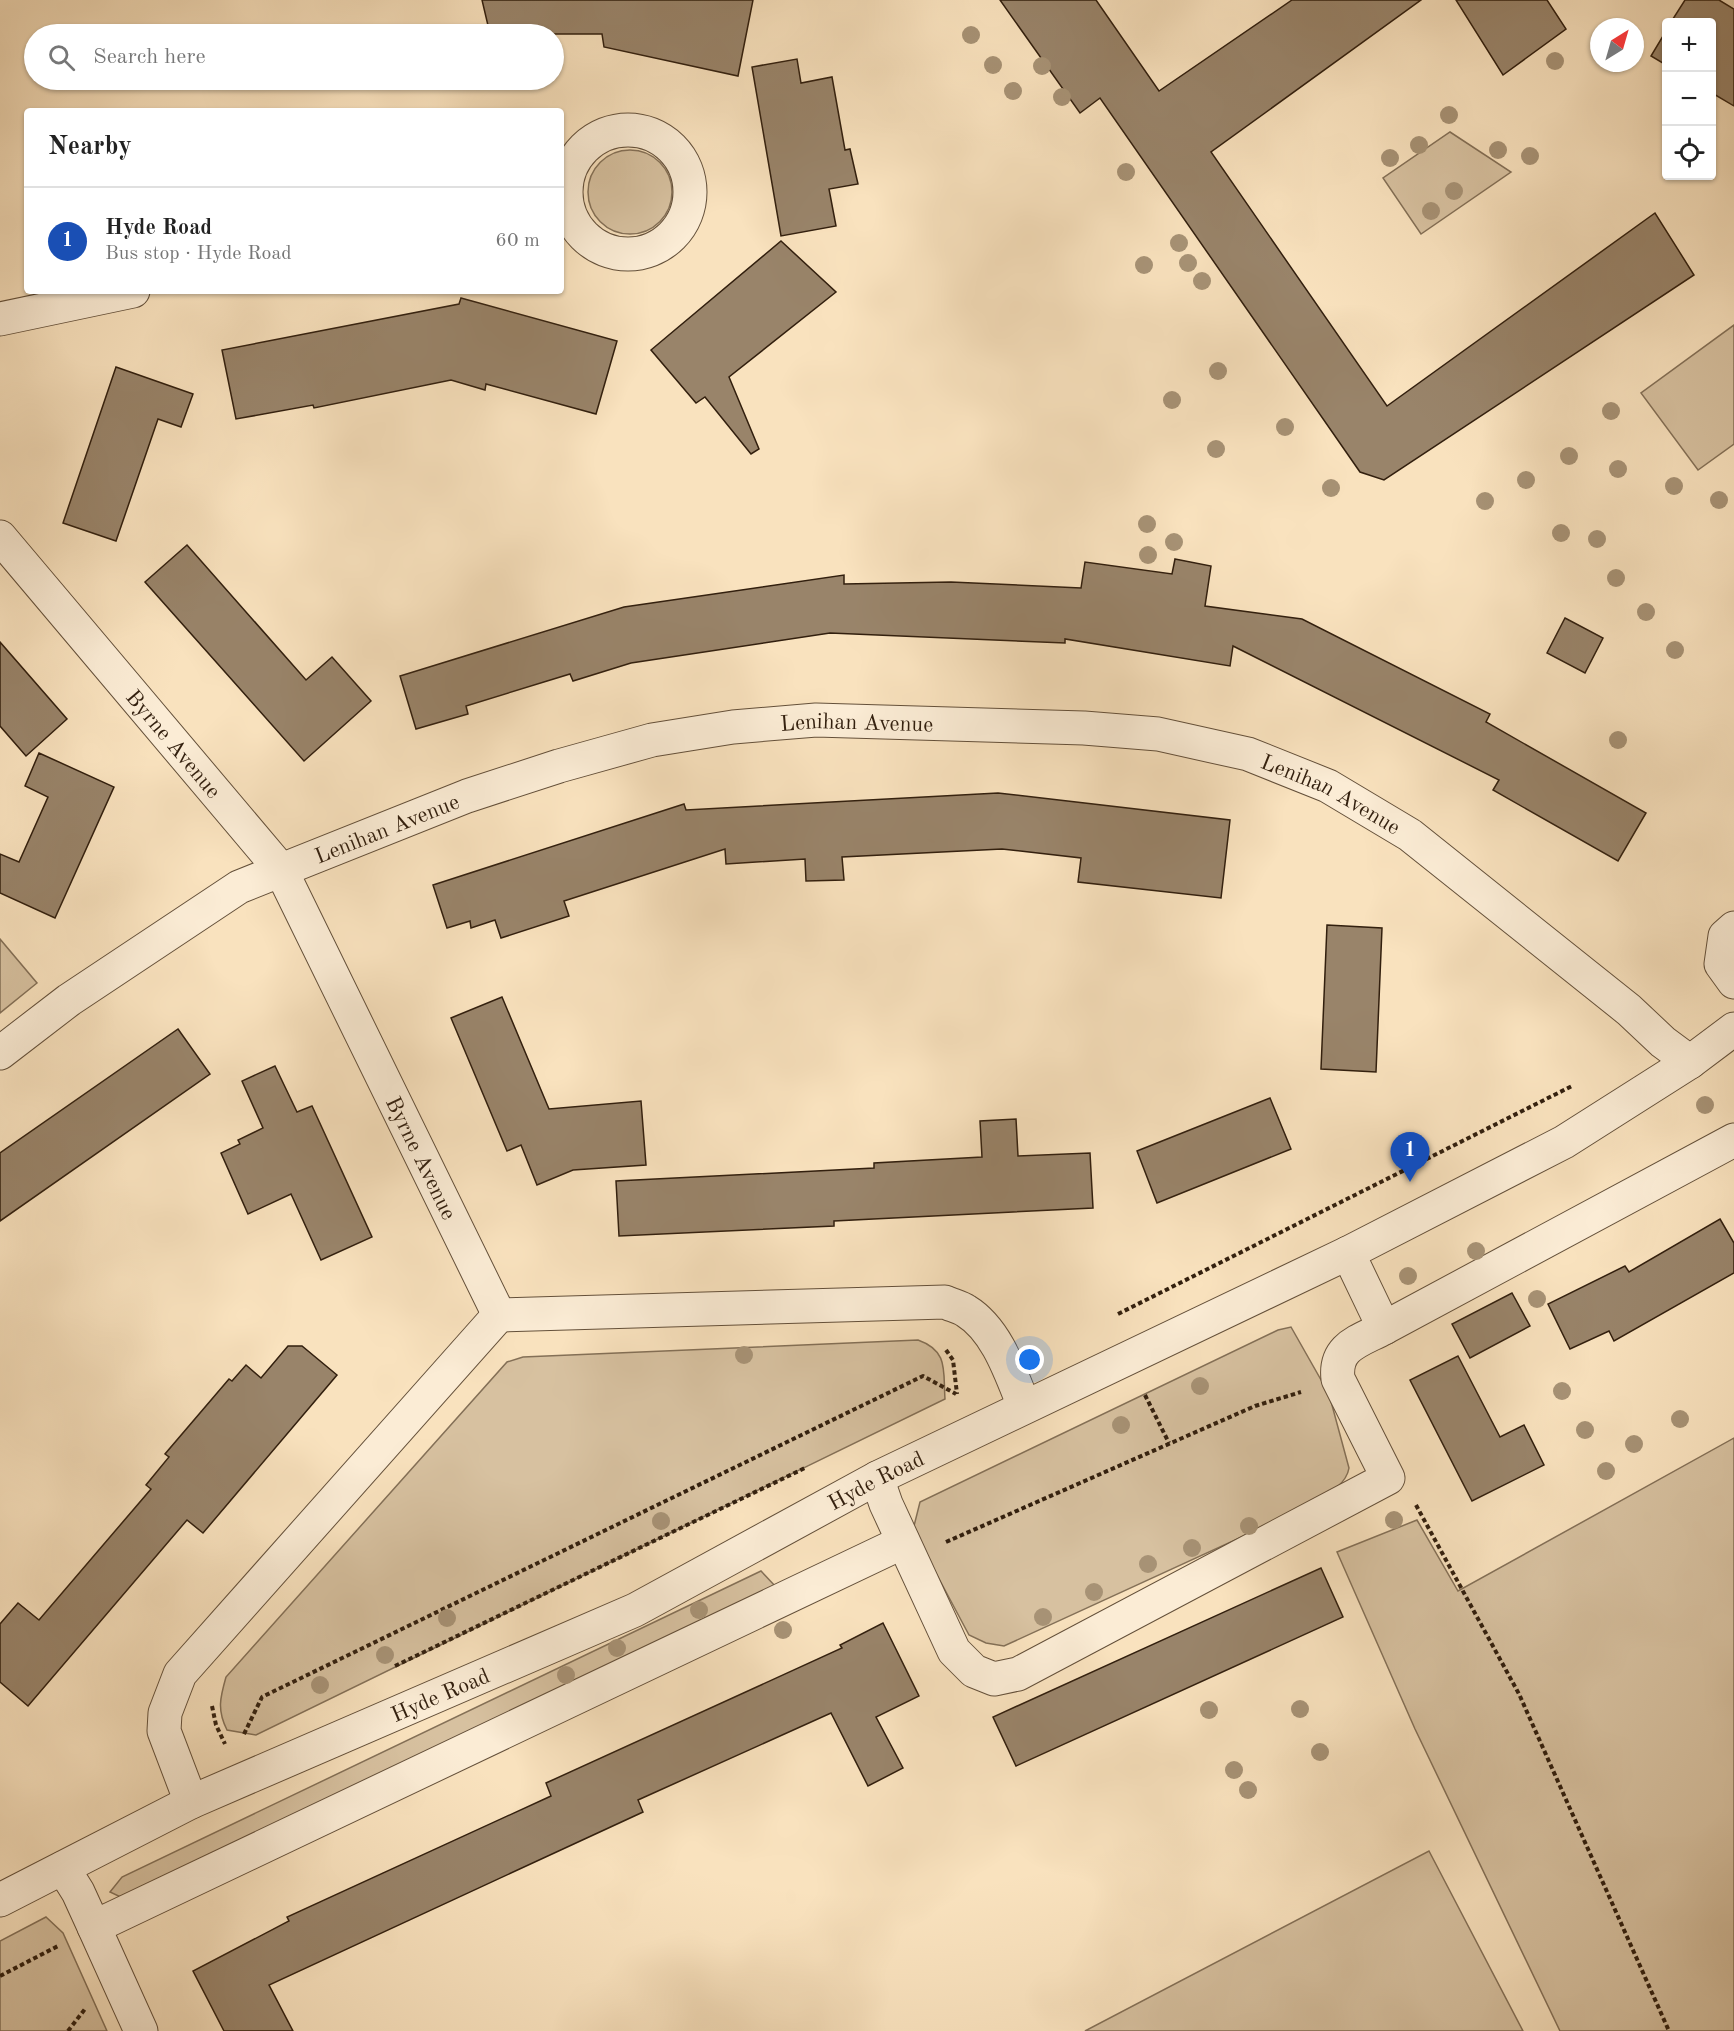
<!DOCTYPE html>
<html lang="en">
<head>
<meta charset="utf-8">
<style>
	body { margin:0; font-family:"Old Standard TT",serif; background:#f2f2f2; color:#222 }
	.controls { position:absolute; right:18px; top:18px; display:grid; overflow:hidden; border-radius:6px; box-shadow:0 2px 4px #0004 }
	.controls button { width:54px; height:54px; display:grid; place-items:center; padding:0; border:0; border-bottom:2px solid #e0e0e0; background:#fff; color:#222; font:30px sans-serif }
	.compass { position:absolute; left:1590px; top:18px; width:54px; height:54px; border-radius:50%; background:#fff; box-shadow:0 2px 4px #0004; rotate:37deg }
	.you { position:absolute; left:1030px; top:1360px; width:21px; height:21px; margin:-15px; border:4px solid #fff; border-radius:50%; background:#1a73e8; box-shadow:0 0 0 9px #1a73e833 }
	.badge { display:grid; place-items:center; width:39px; height:39px; border-radius:50%; background:#1a73e8; color:#fff; font-size:20px; font-weight:700 }
	.pin { position:absolute; translate:-50% -50px; filter:drop-shadow(0 2px 3px #0008) }
	.pin::after { content:''; position:absolute; top:32px; width:21px; height:18px; background:inherit; clip-path:polygon(0 0,100% 0,50% 100%) }
	.list { margin:0; padding:0; list-style:none }
	h2 { display:flex; justify-content:space-between; align-items:center; height:78px; margin:0; padding:0 24px; font-size:26px }
	h2 small { font-size:20px; font-weight:400; color:#767676 }
	.list li { display:grid; grid-template-columns:39px 1fr auto; gap:18px; align-items:center; box-sizing:border-box; height:108px; padding:0 24px; border-top:2px solid #e0e0e0 }
	.list b { display:block; font-size:22px; white-space:nowrap }
	.list p { margin:0; font-size:20px; white-space:nowrap; color:#767676 }
	.list em { font-size:20px; font-style:normal; color:#767676 }
	.icon { flex:none; width:33px; height:33px; fill:none; stroke:currentColor; stroke-width:2; stroke-linecap:round; stroke-linejoin:round }
	.map { position:relative; flex:none; width:1734px; height:2031px; overflow:hidden }
	.search { position:absolute; background:#fff; box-shadow:0 2px 4px #0004; left:24px; top:24px; width:540px; height:66px; display:flex; align-items:center; gap:15px; box-sizing:border-box; padding:0 21px; border-radius:33px; color:#767676; font-size:22px }
	.panel { position:absolute; background:#fff; box-shadow:0 2px 4px #0004; left:24px; top:108px; width:540px; height:186px; border-radius:6px }
	.map>svg:first-child { display:block }
	.green { fill:#d7c1a0; stroke:#847057; stroke-width:1.5 }
	.building { fill:#99846a; stroke:#321f0e; stroke-width:1.5 }
	.lines { fill:none; stroke-linecap:round; stroke-linejoin:round }
	.minor-casing { stroke:#64503a; stroke-width:35 }
	.path { stroke:#321f0e; stroke-width:4; stroke-dasharray:4.5 3; stroke-linecap:butt }
	.minor { stroke:#fbecd5; stroke-width:33 }
	.tree { fill:#a79275 }
	.labels { text-anchor:middle; stroke-width:4.5; stroke-linejoin:round; paint-order:stroke }
	.street-label { font-size:22px; fill:#321f0e; stroke:#fbecd5 }
</style>
</head>
<body>
<div class="map">
<svg width="1734" height="2031" viewBox="0 0 1734 2031">
	<rect width="100%" height="100%" fill="#f9e2be"/>
	<filter id="stains"><feTurbulence type="fractalNoise" baseFrequency=".00333" numOctaves="4"/><feColorMatrix values="0 0 0 0 .2 0 0 0 0 .09 0 0 0 0 .02 0 0 0 .5 -.17"/></filter>
	<radialGradient id="worn" r=".72"><stop offset=".6" stop-color="#630" stop-opacity="0"/><stop offset="1" stop-color="#630" stop-opacity=".3"/></radialGradient>
	<g class="green">
		<polygon points="1450,132 1511,172 1421,234 1383,178"/>
		<circle cx="630" cy="192" r="42"/>
		<polygon points="1734,325 1734,444 1698,470 1641,393"/>
		<polygon points="0,939 37,983 0,1013"/>
		<path d="M1291,1327l38,67 20,74c-3,19 -27,29 -42,39l-303,139 -18,-3 -17,-8 -56,-105 7,-28 358,-172z"/>
		<path d="M918,1340c31,11 25,31 27,59l-689,336 -29,-5c-10,-20 -7,-32 -1,-53l281,-315 16,-5z"/>
		<polygon points="1734,1438 1734,2031 1560,2031 1415,1729 1337,1552 1417,1520 1458,1591"/>
		<polygon points="761,1571 776,1587 129,1901 110,1892 122,1877"/>
		<polygon points="1429,1851 1523,2031 1085,2031"/>
		<polygon points="46,1917 63,1933 107,2031 0,2031 0,1941"/>
	</g>
	<g class="building">
		<polygon points="482,0 753,0 738,76 604,47 602,34 490,34"/>
		<polygon points="1000,0 1096,0 1159,91 1292,0 1421,0 1211,152 1387,406 1655,213 1694,275 1384,480 1360,472 1100,98 1080,113"/>
		<polygon points="1456,0 1547,0 1566,29 1503,75"/>
		<polygon points="1685,0 1719,0 1734,9 1734,106 1712,93 1712,22 1671,22"/>
		<polygon points="1666,31 1666,65 1651,56"/>
		<polygon points="797,59 801,83 832,77 845,150 850,149 858,184 829,189 836,226 781,236 752,67"/>
		<polygon points="781,241 836,292 729,377 759,449 751,454 705,397 696,403 651,350"/>
		<polygon points="461,298 617,341 596,414 486,384 485,390 451,380 314,408 313,405 236,419 222,350 459,304"/>
		<polygon points="116,367 193,394 181,427 158,419 116,541 63,523"/>
		<polygon points="187,545 306,680 332,657 371,701 304,761 145,582"/>
		<polygon points="1175,559 1211,566 1205,606 1302,619 1490,714 1486,722 1646,813 1618,861 1493,790 1499,780 1233,646 1230,666 1065,639 1065,643 830,633 631,663 573,681 570,674 466,706 468,714 416,729 400,676 624,607 844,575 844,584 951,582 1081,588 1085,562 1172,574"/>
		<polygon points="1565,618 1603,638 1585,673 1547,653"/>
		<polygon points="0,642 67,719 26,756 0,726"/>
		<polygon points="39,753 114,787 55,918 0,893 0,854 19,862 48,797 25,786"/>
		<polygon points="998,793 1230,820 1221,898 1078,882 1081,858 1002,849 842,857 844,880 806,881 805,859 726,864 725,849 564,901 569,916 501,938 495,920 471,928 470,921 447,928 433,885 684,804 686,810"/>
		<polygon points="1327,925 1382,928 1376,1072 1321,1069"/>
		<polygon points="502,997 549,1109 641,1101 646,1165 573,1170 537,1185 521,1145 507,1151 451,1018"/>
		<polygon points="178,1029 210,1074 0,1221 0,1153"/>
		<polygon points="275,1066 297,1112 312,1106 372,1237 321,1260 291,1194 248,1214 221,1153 240,1144 238,1140 263,1128 242,1081"/>
		<polygon points="1270,1098 1291,1149 1157,1203 1137,1151"/>
		<polygon points="1016,1119 1018,1156 1090,1153 1093,1208 834,1221 834,1226 619,1236 616,1181 874,1168 874,1163 982,1157 980,1121"/>
		<polygon points="1720,1219 1734,1243 1734,1273 1614,1341 1609,1331 1570,1349 1548,1304 1625,1266 1629,1272"/>
		<polygon points="1512,1293 1530,1326 1470,1358 1452,1324"/>
		<polygon points="288,1346 302,1346 337,1375 203,1533 187,1520 28,1706 0,1682 0,1624 18,1603 39,1620 151,1489 146,1485 169,1457 165,1454 229,1379 232,1381 246,1365 261,1378"/>
		<polygon points="1458,1356 1500,1437 1524,1425 1544,1465 1472,1501 1410,1380"/>
		<polygon points="1321,1568 1343,1617 1016,1766 993,1717"/>
		<polygon points="883,1623 919,1696 876,1717 903,1768 868,1786 831,1713 638,1800 643,1812 269,1985 293,2031 224,2031 193,1971 289,1921 287,1917 551,1796 546,1783 842,1648 840,1645"/>
	</g>
	<g class="lines">
		<g class="minor-casing">
			<g id="minor">
				<circle cx="628" cy="192" r="62"/>
				<polyline points="0,319 133,291"/>
				<path id="s1" d="M0,537l281,333 218,445 446,-13c6,3 15,5 21,9 31,19 45,63 58,95"/>
				<polyline points="1734,928 1725,936 1721,964 1734,982"/>
				<path id="s2" d="M0,1053l69,-53 170,-113 228,-91 92,-30 93,-26 81,-13 83,-7 268,8 74,6 90,20 80,32 82,49 219,175 34,32 27,20"/>
				<polyline points="1384,1328 1734,1140"/>
				<path d="M877,1478l9,26 68,147 20,20 20,8 24,-5 370,-196 -50,-99c-4,-33 22,-38 46,-51l-36,-75"/>
				<polyline points="191,1802 164,1731 165,1713 180,1674 499,1315"/>
				<polyline points="63,1868 78,1892 94,1927 903,1542"/>
				<path id="s3" d="M0,1900l191,-98 444,-192 242,-132 471,-225 216,-111 126,-80 44,-33"/>
				<polyline points="94,1927 141,2031"/>
			</g>
		</g>
		<g class="path">
			<polyline points="1118,1314 1572,1086"/>
			<polyline points="946,1350 953,1360 957,1394"/>
			<polyline points="1145,1395 1169,1443"/>
			<polyline points="1416,1505 1519,1694 1669,2031"/>
			<polyline points="946,1542 1255,1406 1301,1392"/>
			<polyline points="395,1666 807,1467"/>
			<polyline points="212,1706 216,1725 225,1744"/>
			<polyline points="244,1734 262,1697 923,1376 956,1394"/>
			<polyline points="0,1976 58,1946"/>
			<polyline points="68,2031 85,2009"/>
		</g>
		<use href="#minor" class="minor"/>
	</g>
	<g class="tree">
		<circle cx="971" cy="35" r="9"/>
		<circle cx="1555" cy="61" r="9"/>
		<circle cx="993" cy="65" r="9"/>
		<circle cx="1042" cy="66" r="9"/>
		<circle cx="1013" cy="91" r="9"/>
		<circle cx="1062" cy="97" r="9"/>
		<circle cx="1449" cy="115" r="9"/>
		<circle cx="1419" cy="145" r="9"/>
		<circle cx="1498" cy="150" r="9"/>
		<circle cx="1530" cy="156" r="9"/>
		<circle cx="1390" cy="158" r="9"/>
		<circle cx="1126" cy="172" r="9"/>
		<circle cx="1454" cy="191" r="9"/>
		<circle cx="1431" cy="211" r="9"/>
		<circle cx="1179" cy="243" r="9"/>
		<circle cx="1188" cy="263" r="9"/>
		<circle cx="1144" cy="265" r="9"/>
		<circle cx="1202" cy="281" r="9"/>
		<circle cx="1218" cy="371" r="9"/>
		<circle cx="1172" cy="400" r="9"/>
		<circle cx="1611" cy="411" r="9"/>
		<circle cx="1285" cy="427" r="9"/>
		<circle cx="1216" cy="449" r="9"/>
		<circle cx="1569" cy="456" r="9"/>
		<circle cx="1618" cy="469" r="9"/>
		<circle cx="1526" cy="480" r="9"/>
		<circle cx="1674" cy="486" r="9"/>
		<circle cx="1331" cy="488" r="9"/>
		<circle cx="1719" cy="500" r="9"/>
		<circle cx="1485" cy="501" r="9"/>
		<circle cx="1147" cy="524" r="9"/>
		<circle cx="1561" cy="533" r="9"/>
		<circle cx="1597" cy="539" r="9"/>
		<circle cx="1174" cy="542" r="9"/>
		<circle cx="1148" cy="555" r="9"/>
		<circle cx="1616" cy="578" r="9"/>
		<circle cx="1646" cy="612" r="9"/>
		<circle cx="1675" cy="650" r="9"/>
		<circle cx="1618" cy="740" r="9"/>
		<circle cx="1705" cy="1105" r="9"/>
		<circle cx="1476" cy="1251" r="9"/>
		<circle cx="1408" cy="1276" r="9"/>
		<circle cx="1537" cy="1299" r="9"/>
		<circle cx="744" cy="1355" r="9"/>
		<circle cx="1200" cy="1386" r="9"/>
		<circle cx="1562" cy="1391" r="9"/>
		<circle cx="1680" cy="1419" r="9"/>
		<circle cx="1121" cy="1425" r="9"/>
		<circle cx="1585" cy="1430" r="9"/>
		<circle cx="1634" cy="1444" r="9"/>
		<circle cx="1606" cy="1471" r="9"/>
		<circle cx="1394" cy="1520" r="9"/>
		<circle cx="661" cy="1521" r="9"/>
		<circle cx="1249" cy="1526" r="9"/>
		<circle cx="1192" cy="1548" r="9"/>
		<circle cx="1148" cy="1564" r="9"/>
		<circle cx="1094" cy="1592" r="9"/>
		<circle cx="699" cy="1610" r="9"/>
		<circle cx="1043" cy="1617" r="9"/>
		<circle cx="447" cy="1618" r="9"/>
		<circle cx="783" cy="1630" r="9"/>
		<circle cx="617" cy="1648" r="9"/>
		<circle cx="385" cy="1655" r="9"/>
		<circle cx="566" cy="1675" r="9"/>
		<circle cx="320" cy="1685" r="9"/>
		<circle cx="1300" cy="1709" r="9"/>
		<circle cx="1209" cy="1710" r="9"/>
		<circle cx="1320" cy="1752" r="9"/>
		<circle cx="1234" cy="1770" r="9"/>
		<circle cx="1248" cy="1790" r="9"/>
	</g>
	<g class="labels">
		<g class="street-label">
			<text dy="8" stroke="none"><textPath href="#s2" startOffset="936">Lenihan Avenue</textPath></text>
			<text dy="8" stroke="none"><textPath href="#s1" startOffset="270">Byrne Avenue</textPath></text>
			<text dy="8" stroke="none"><textPath href="#s2" startOffset="1422">Lenihan Avenue</textPath></text>
			<text dy="8" stroke="none"><textPath href="#s2" startOffset="450">Lenihan Avenue</textPath></text>
			<text dy="8" stroke="none"><textPath href="#s1" startOffset="756">Byrne Avenue</textPath></text>
			<text dy="8" stroke="none"><textPath href="#s3" startOffset="972">Hyde Road</textPath></text>
			<text dy="8" stroke="none"><textPath href="#s3" startOffset="486">Hyde Road</textPath></text>
		</g>
	</g>
	<rect width="100%" height="100%" filter="url(#stains)"/>
	<rect width="100%" height="100%" fill="url(#worn)"/>
</svg>
<div class="controls">
<button>+</button>
<button>−</button>
<button><svg class="icon" aria-label="locate" viewBox="0 0 24 24"><circle cx="12" cy="12" r="6"/><path d="M12 2v4M12 18v4M2 12h4M18 12h4"/></svg></button>
</div>
<svg class="compass" viewBox="-18 -18 36 36"><path d="M0-13l5 13h-10z" fill="#e53935"/><path d="M0 13l5-13h-10z" fill="#767676"/></svg>
<div class="you"></div>
<div class="pin badge" style="left:1410px;top:1182px;background:#1a4fb4">1</div>
<div class="search"><svg class="icon" aria-label="search" viewBox="0 0 24 24"><circle cx="10" cy="10" r="6"/><path d="M15 15l6 6"/></svg>Search here</div>
<section class="panel">
<h2>Nearby<small></small></h2>
<ul class="list">
<li><span class="badge" style="background:#1a4fb4">1</span><div><b>Hyde Road</b><p>Bus stop · Hyde Road</p></div><em>60 m</em></li>
</ul>
</section>
</div>
</body>
</html>
